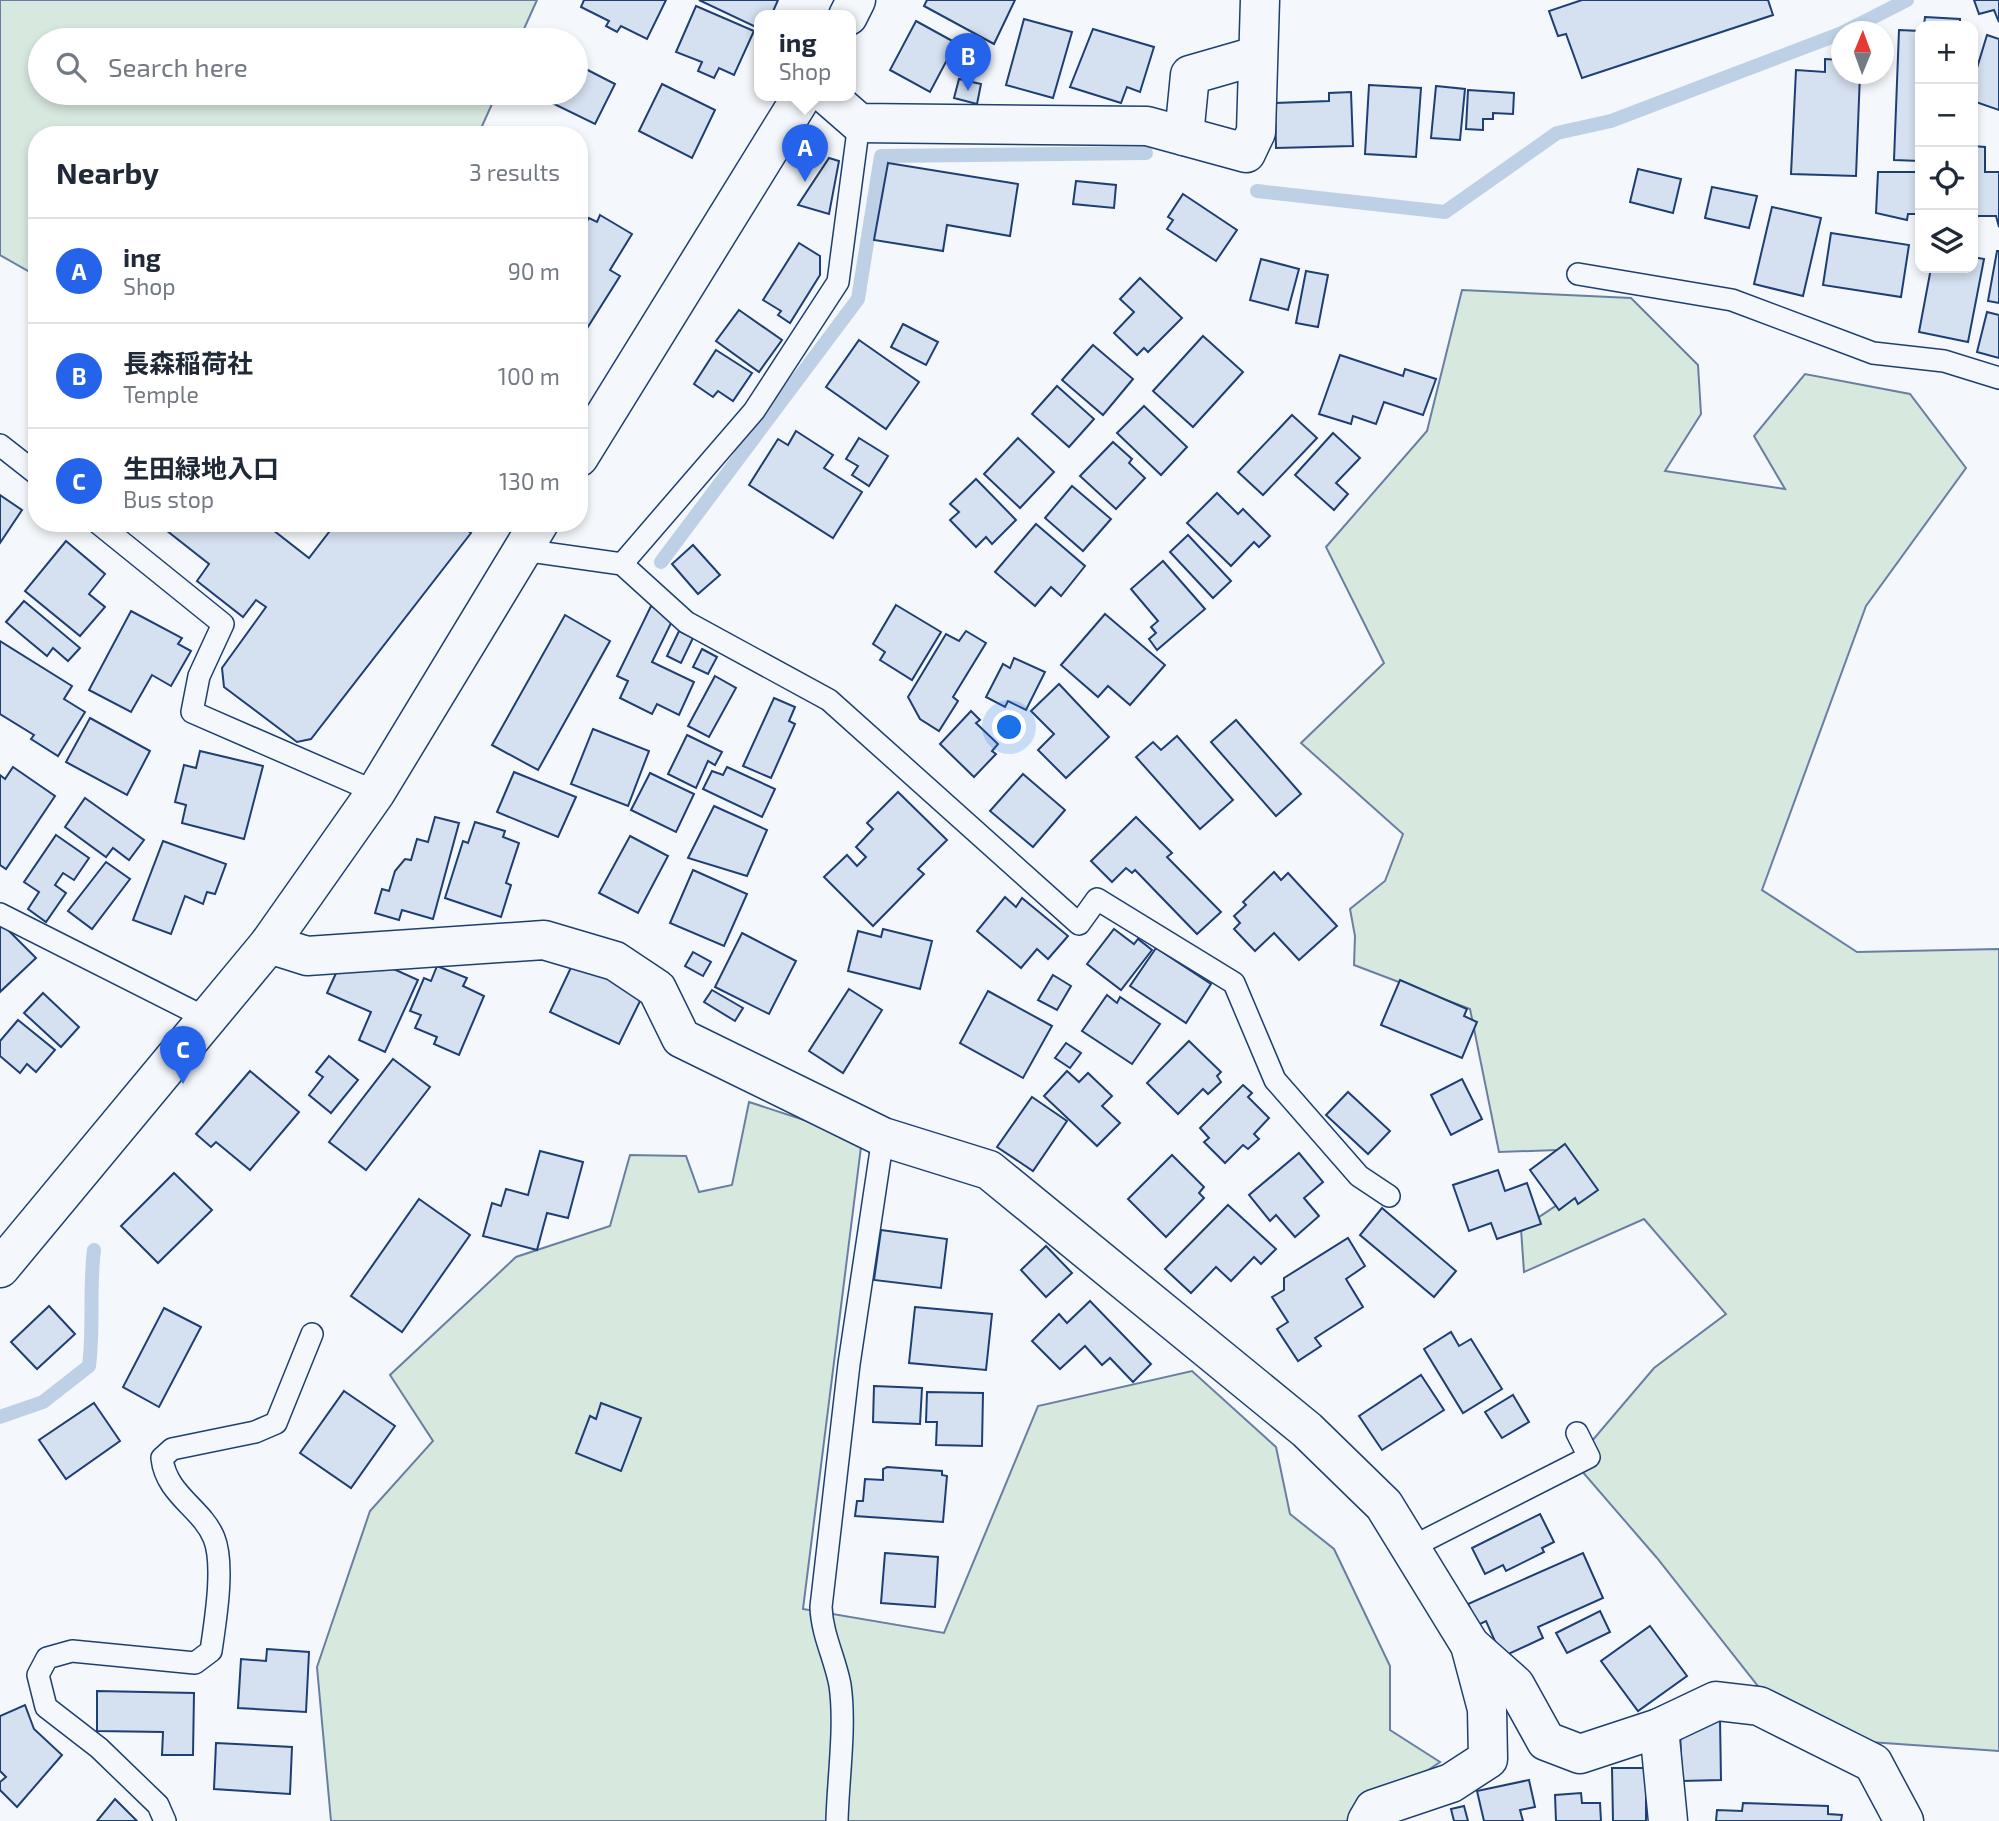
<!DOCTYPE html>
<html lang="en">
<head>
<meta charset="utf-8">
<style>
	body { margin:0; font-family:"Exo 2","Noto Sans JP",sans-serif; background:#f6f6f7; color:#1f2937 }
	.controls { position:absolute; right:21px; top:21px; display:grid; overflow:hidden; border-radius:14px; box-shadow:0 4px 10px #0003 }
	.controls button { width:63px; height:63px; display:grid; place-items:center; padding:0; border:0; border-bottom:2px solid #e0e1e3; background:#fff; color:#1f2937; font:35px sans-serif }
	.compass { position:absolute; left:1831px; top:21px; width:63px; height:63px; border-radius:50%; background:#fff; box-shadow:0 4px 10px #0003; rotate:1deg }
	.you { position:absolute; left:1010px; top:728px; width:24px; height:24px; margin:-18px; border:5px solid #fff; border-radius:50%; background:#1a73e8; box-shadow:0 0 0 10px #1a73e833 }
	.badge { display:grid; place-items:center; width:46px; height:46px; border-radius:50%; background:#2563eb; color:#fff; font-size:23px; font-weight:700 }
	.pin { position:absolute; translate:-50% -58px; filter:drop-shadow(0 2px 4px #0008) }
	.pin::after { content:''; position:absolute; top:37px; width:24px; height:21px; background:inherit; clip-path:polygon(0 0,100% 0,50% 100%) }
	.popup { position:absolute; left:754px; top:10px; width:102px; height:91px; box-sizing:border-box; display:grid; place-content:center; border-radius:14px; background:#fff; filter:drop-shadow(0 2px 5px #0005); font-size:23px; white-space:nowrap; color:#747a83 }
	.popup b { font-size:26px; color:#1f2937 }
	.popup::after { content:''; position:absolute; left:50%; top:100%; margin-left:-14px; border:14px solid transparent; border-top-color:#fff }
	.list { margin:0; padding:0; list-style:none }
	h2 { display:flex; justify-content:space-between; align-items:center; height:91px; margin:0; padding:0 28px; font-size:30px }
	h2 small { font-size:23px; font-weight:400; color:#747a83 }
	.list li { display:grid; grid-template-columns:46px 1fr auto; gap:21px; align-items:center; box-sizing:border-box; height:105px; padding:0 28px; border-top:2px solid #e0e1e3 }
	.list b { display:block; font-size:26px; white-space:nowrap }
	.list p { margin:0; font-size:23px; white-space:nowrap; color:#747a83 }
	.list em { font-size:23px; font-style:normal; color:#747a83 }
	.icon { flex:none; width:38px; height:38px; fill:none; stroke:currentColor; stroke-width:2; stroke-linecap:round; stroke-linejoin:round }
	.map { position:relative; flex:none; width:1999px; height:1821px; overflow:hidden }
	.search { position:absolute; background:#fff; box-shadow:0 4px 10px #0003; left:28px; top:28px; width:560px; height:77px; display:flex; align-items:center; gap:18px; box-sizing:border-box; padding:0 24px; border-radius:38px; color:#747a83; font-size:26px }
	.panel { position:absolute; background:#fff; box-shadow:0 4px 10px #0003; left:28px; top:126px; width:560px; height:406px; border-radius:28px }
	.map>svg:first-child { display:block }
	.green { fill:#d7e8df; stroke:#687fa3; stroke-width:2 }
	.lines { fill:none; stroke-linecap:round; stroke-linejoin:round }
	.stream { stroke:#bed0e5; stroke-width:14 }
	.building { fill:#d5e0f0; stroke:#1d3f73; stroke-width:2 }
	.lane-casing { stroke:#1d3f73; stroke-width:24 }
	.street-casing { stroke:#1d3f73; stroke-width:41 }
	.secondary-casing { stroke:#1d3f73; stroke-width:41 }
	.lane { stroke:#f4f7fb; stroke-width:21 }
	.street { stroke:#f4f7fb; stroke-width:38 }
	.secondary { stroke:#f4f7fb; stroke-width:38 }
</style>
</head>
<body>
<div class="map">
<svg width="1999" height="1821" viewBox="0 0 1999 1821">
	<rect width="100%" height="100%" fill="#f4f7fb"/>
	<g class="green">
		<polygon points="0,0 537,0 519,40 40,40 40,93 497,93 478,135 37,135 37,276 0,255"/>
		<polygon points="1462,290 1631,298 1698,365 1701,414 1665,471 1785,489 1754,436 1805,374 1910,394 1966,468 1866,606 1762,890 1857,952 1999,949 1999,1751 1798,1737 1657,1558 1574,1462 1654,1368 1726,1314 1644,1219 1524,1272 1521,1229 1584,1187 1557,1150 1499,1152 1470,1009 1354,965 1355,936 1350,909 1385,881 1403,834 1301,743 1384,663 1326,547 1427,431"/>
		<polygon points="749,1102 862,1139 803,1609 944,1633 1038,1406 1192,1371 1276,1447 1290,1514 1334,1549 1390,1666 1390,1730 1440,1762 1354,1821 331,1821 317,1667 370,1511 433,1441 390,1375 516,1257 610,1226 630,1155 686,1156 699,1192 732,1185"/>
	</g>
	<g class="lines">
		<g class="stream">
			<polyline points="1844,32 1907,0"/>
			<polyline points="1257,191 1445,212 1557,133 1611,121 1842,33"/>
			<polyline points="661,562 858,299 881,156 1146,153"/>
			<path d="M0,1417l43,-15 46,-36c5,-39 0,-77 5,-116"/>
		</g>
	</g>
	<g class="building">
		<polygon points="584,0 666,0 647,39 621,26 617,32 606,26 609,21 581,7"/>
		<polygon points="699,0 778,0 771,16 760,16 760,29"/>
		<polygon points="927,0 1015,0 994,44 924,6"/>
		<polygon points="1582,0 1768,0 1773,15 1582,78 1566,34 1558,36 1549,11"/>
		<polygon points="1974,0 1999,0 1999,22 1994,10 1979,14"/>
		<polygon points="696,6 754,31 734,75 719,68 714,78 698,71 702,62 676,52"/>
		<polygon points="1925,17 1960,19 1960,26 1924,26"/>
		<polygon points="1024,19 1072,32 1053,98 1006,85"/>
		<polygon points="916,21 956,43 930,92 890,70"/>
		<polygon points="1093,29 1154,47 1140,92 1127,87 1121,103 1070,87"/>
		<polygon points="1899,30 1920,31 1920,161 1894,160"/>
		<polygon points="1987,35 1999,39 1999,110 1973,101 1973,81"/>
		<polygon points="1825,59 1842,60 1842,74 1860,74 1856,176 1791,174 1796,70 1825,72"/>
		<polygon points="576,64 615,84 595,124 548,101 552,93 576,93"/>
		<polygon points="959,79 981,84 977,104 954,98"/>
		<polygon points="662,84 715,110 692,158 639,131"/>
		<polygon points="1369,85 1421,88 1416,157 1365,154"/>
		<polygon points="1436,86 1465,89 1460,140 1431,138"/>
		<polygon points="1468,90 1514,93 1513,114 1493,113 1493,119 1483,119 1483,130 1466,129"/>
		<polygon points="1351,92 1353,146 1276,148 1275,103 1329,101 1329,93"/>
		<polygon points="1973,146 1985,147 1985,172 1999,172 1999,227 1996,216 1973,216"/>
		<polygon points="829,158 839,161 829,214 798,205"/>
		<polygon points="888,163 1018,184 1010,236 947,225 943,251 874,240"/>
		<polygon points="1638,169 1681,179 1673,213 1630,202"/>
		<polygon points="1878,172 1920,172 1920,214 1908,214 1907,220 1876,213"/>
		<polygon points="1076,181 1116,185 1114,208 1073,204"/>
		<polygon points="1712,187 1757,196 1749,228 1705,218"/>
		<polygon points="1183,194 1237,230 1216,261 1167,229 1173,220 1168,217"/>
		<polygon points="1772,207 1821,218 1803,296 1754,284"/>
		<polygon points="600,215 632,234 610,270 620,276 579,341 579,233 589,218 597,222"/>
		<polygon points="1831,233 1909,245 1901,297 1823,285"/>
		<polygon points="799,243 820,256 820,275 790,323 778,315 781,311 763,300"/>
		<polygon points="1997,251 1999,251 1999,303 1988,301"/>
		<polygon points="1973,257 1984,259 1968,342 1919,332 1931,268 1973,268"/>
		<polygon points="1261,259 1299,269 1288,310 1250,300"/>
		<polygon points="1306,271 1328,275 1318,327 1296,323"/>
		<polygon points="1140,278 1182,318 1148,352 1144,348 1137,355 1114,333 1134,312 1120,299"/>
		<polygon points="739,310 782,340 759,372 716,341"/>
		<polygon points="1987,312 1999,315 1999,358 1977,352"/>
		<polygon points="903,324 938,342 926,365 891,347"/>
		<polygon points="1203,336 1243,372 1193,427 1153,391"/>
		<polygon points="859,340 919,382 886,429 826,387"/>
		<polygon points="1093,345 1133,379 1103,415 1062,380"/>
		<polygon points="716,350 752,373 733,401 718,391 713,397 694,384"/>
		<polygon points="1340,355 1403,376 1405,369 1436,379 1423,415 1384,402 1376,424 1353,416 1351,424 1319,414"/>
		<polygon points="1057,386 1094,419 1069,447 1032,414"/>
		<polygon points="1144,406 1187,447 1161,475 1117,433"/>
		<polygon points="1292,415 1317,438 1263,495 1238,472"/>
		<polygon points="796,431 833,455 824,468 862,492 833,538 749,485 778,439 788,445"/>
		<polygon points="1333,433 1360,458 1336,483 1348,494 1334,510 1295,475"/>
		<polygon points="859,438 888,456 869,486 852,475 858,466 846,459"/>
		<polygon points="1018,438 1054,472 1020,508 984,474"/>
		<polygon points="1113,442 1132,459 1129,463 1145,478 1116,509 1080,476"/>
		<polygon points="976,479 1016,520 992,544 986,537 976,547 950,520 959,512 950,504"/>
		<polygon points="1072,486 1111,519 1083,551 1045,518"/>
		<polygon points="1217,493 1238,514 1243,509 1270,536 1259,547 1254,542 1231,566 1187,523"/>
		<polygon points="0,495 22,510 0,543"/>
		<polygon points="157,523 264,523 309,558 336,523 458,523 471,533 311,739 297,742 224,687 222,668 266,607 256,600 243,617 197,581 209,564"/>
		<polygon points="1036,524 1085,566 1061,596 1051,587 1035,606 995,572"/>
		<polygon points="1188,535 1231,581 1213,598 1170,552"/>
		<polygon points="66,541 105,574 89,594 105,607 80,636 25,591"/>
		<polygon points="693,545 720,575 698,594 672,564"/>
		<polygon points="1163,561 1205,609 1157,650 1149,639 1156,633 1151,627 1158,621 1131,589"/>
		<polygon points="24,601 80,648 68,661 53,648 47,656 6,622"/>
		<polygon points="896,605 941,632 912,680 880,660 885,652 873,644"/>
		<polygon points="651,606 674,617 652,662 694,682 679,715 657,704 652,714 620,698 628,681 617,676"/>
		<polygon points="131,611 182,638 178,644 191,651 171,686 152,675 131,712 89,690"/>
		<polygon points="1105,614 1165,665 1130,705 1108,686 1098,697 1061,665"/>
		<polygon points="565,615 610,641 538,770 492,745"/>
		<polygon points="679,631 693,638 681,663 667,656"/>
		<polygon points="966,631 986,643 953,697 958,701 939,731 920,719 908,697 946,634 959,641"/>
		<polygon points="0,641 72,686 64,699 85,712 58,756 31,739 34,735 0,714"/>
		<polygon points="702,649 717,657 708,674 693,667"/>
		<polygon points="1014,658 1045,672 1026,710 1008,701 1005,707 986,697 1003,664 1010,668"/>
		<polygon points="715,676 736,688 709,737 688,726"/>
		<polygon points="1059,684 1109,737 1066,778 1038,750 1054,734 1031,711"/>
		<polygon points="774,698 795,707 789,721 795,724 771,778 743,766"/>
		<polygon points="971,711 980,720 976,723 998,744 992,751 996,754 974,777 940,744"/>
		<polygon points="90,718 150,751 127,795 66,762"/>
		<polygon points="1236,720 1301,794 1276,816 1211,742"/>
		<polygon points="593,729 649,751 628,806 571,784"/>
		<polygon points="687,735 722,752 715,765 708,761 696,788 668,774"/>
		<polygon points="1177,736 1233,800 1200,829 1136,757 1153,742 1161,750"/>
		<polygon points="200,751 263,766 244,839 182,823 186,805 175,802 184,765 196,768"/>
		<polygon points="13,767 55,796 6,869 0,865 0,775 5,779"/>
		<polygon points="727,767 775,789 762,817 703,789 712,771 723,775"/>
		<polygon points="514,772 576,797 558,837 497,812"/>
		<polygon points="650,773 694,794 676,832 631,810"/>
		<polygon points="1023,774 1065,810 1033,847 990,811"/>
		<polygon points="898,792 947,840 918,869 924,874 873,926 824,877 847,855 857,866 866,857 856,847 873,829 867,823"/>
		<polygon points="85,798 144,840 129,860 113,848 106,857 65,827"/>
		<polygon points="714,806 767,830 747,876 688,858"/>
		<polygon points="435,817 459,823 433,919 402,910 399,920 375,913 382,889 389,891 395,871 405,859 411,860 417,839 428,842"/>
		<polygon points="1136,817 1172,853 1167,857 1221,912 1197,934 1135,870 1132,873 1126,868 1112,882 1091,861"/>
		<polygon points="475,822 505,831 503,837 519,843 506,883 511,885 501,917 445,898 463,841 468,843"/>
		<polygon points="56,835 89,858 74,880 63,873 55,885 66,893 46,922 28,909 39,892 24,882"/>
		<polygon points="630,836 668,856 638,913 599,893"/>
		<polygon points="163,841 226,864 215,894 207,892 203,904 185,896 171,934 133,920"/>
		<polygon points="106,862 130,879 92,929 68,911"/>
		<polygon points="693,870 747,894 724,946 670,923"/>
		<polygon points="1274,872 1281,880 1288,873 1337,926 1299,960 1274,933 1255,951 1234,929 1240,923 1234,916 1246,905 1243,902"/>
		<polygon points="1005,897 1016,907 1022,898 1068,936 1048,959 1037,949 1021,968 977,931"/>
		<polygon points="3,925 36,958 0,992 0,927"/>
		<polygon points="883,929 932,941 920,989 848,971 858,931 881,937"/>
		<polygon points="1114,929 1134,944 1138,939 1152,950 1121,990 1087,964"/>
		<polygon points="742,933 796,961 769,1014 715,987"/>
		<polygon points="1156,948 1211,984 1186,1023 1130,986"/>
		<polygon points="693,952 711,962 703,976 685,966"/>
		<polygon points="367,957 418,980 385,1052 359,1040 371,1012 327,993 342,960"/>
		<polygon points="574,961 644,993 619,1044 550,1012"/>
		<polygon points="437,966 467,978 463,986 484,996 459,1055 434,1044 437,1037 415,1028 421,1015 410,1011 424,978 431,981"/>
		<polygon points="1053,975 1071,986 1057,1010 1038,1000"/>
		<polygon points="1400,980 1467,1009 1464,1016 1477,1022 1462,1058 1381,1025"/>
		<polygon points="849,989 882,1010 843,1073 809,1051"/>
		<polygon points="712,990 743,1008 735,1021 704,1002"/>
		<polygon points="988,991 1052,1026 1023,1078 960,1043"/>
		<polygon points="43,993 79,1027 61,1047 24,1013"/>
		<polygon points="1107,995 1117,1003 1120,997 1160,1024 1132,1064 1082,1031"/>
		<polygon points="18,1020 55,1050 36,1072 27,1064 20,1073 0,1056 0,1041"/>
		<polygon points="1189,1041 1221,1072 1217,1076 1221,1082 1208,1094 1203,1089 1178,1114 1147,1083"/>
		<polygon points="1066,1043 1081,1053 1070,1068 1055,1058"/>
		<polygon points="329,1056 358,1080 331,1113 309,1095 323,1077 316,1072"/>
		<polygon points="393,1059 430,1087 366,1170 329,1142"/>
		<polygon points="250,1071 299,1112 250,1170 216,1142 211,1147 196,1134"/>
		<polygon points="1067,1071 1079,1082 1088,1073 1112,1096 1102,1106 1120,1123 1097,1146 1044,1096"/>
		<polygon points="1462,1079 1482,1119 1451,1135 1431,1095"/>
		<polygon points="1243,1085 1252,1093 1248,1097 1269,1118 1254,1134 1259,1139 1248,1149 1243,1145 1225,1163 1204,1142 1209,1138 1200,1128"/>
		<polygon points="1348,1092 1390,1131 1368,1154 1326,1115"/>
		<polygon points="1032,1097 1067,1121 1033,1171 997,1147"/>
		<polygon points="1565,1144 1598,1190 1578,1204 1575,1198 1559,1210 1530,1170"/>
		<polygon points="540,1151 583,1162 568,1218 547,1213 537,1250 483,1236 492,1203 501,1206 506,1189 528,1195"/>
		<polygon points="1299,1153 1323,1182 1304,1198 1319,1216 1295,1237 1276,1215 1270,1221 1249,1195"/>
		<polygon points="1172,1155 1204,1187 1199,1193 1204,1198 1166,1237 1128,1199"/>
		<polygon points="1498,1170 1505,1191 1527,1183 1541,1224 1497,1239 1491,1223 1469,1231 1453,1185"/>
		<polygon points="174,1173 212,1210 158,1263 121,1226"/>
		<polygon points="419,1199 470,1235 402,1332 351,1296"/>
		<polygon points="1228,1205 1276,1249 1261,1264 1254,1257 1231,1281 1216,1267 1191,1293 1165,1269"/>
		<polygon points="1382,1208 1456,1271 1434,1297 1360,1235"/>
		<polygon points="881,1230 947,1239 941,1288 874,1280"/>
		<polygon points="1348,1238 1365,1266 1346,1279 1363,1307 1315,1338 1321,1346 1298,1361 1277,1329 1288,1322 1272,1297 1284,1290 1284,1278"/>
		<polygon points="1046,1246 1072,1273 1046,1297 1021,1270"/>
		<polygon points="1090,1301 1151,1364 1133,1382 1110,1358 1102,1365 1085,1346 1060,1369 1032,1341 1059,1314 1067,1323"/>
		<polygon points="49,1306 75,1334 37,1369 11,1342"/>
		<polygon points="915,1307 992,1314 986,1370 909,1363"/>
		<polygon points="164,1308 201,1327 159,1407 123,1387"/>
		<polygon points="1451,1332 1459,1346 1471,1339 1502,1389 1463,1413 1424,1349"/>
		<polygon points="1421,1375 1444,1410 1382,1450 1359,1416"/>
		<polygon points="874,1386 922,1388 920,1424 873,1422"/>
		<polygon points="344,1391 395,1426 351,1488 300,1453"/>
		<polygon points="927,1392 983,1393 982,1446 936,1445 937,1422 926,1422"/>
		<polygon points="1513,1395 1529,1422 1502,1438 1485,1412"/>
		<polygon points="94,1403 120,1441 66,1479 39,1440"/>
		<polygon points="601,1403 641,1418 621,1471 576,1453 590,1416 596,1419"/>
		<polygon points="887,1467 942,1471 942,1475 947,1476 943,1522 855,1516 857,1501 863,1501 865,1479 883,1480 883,1469"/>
		<polygon points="1540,1514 1554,1542 1542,1548 1544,1552 1506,1571 1503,1565 1485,1574 1472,1548"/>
		<polygon points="885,1553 938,1557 935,1607 881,1603"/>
		<polygon points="1583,1553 1603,1598 1538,1627 1543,1638 1502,1657 1486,1621 1478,1625 1468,1604"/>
		<polygon points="1600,1611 1610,1632 1567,1653 1556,1633"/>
		<polygon points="1650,1626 1687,1676 1638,1711 1601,1661"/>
		<polygon points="267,1649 309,1652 306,1712 238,1708 241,1659 266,1661"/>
		<polygon points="97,1691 194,1693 193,1755 162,1755 163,1732 97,1731"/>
		<polygon points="25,1705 34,1729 62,1755 17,1807 0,1790 0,1782 6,1777 0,1771 0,1716"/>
		<polygon points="1720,1719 1721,1780 1682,1781 1680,1731"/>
		<polygon points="216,1743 292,1747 290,1794 214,1789"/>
		<polygon points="1612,1768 1646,1768 1646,1821 1613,1821"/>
		<polygon points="1529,1780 1535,1807 1520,1810 1523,1821 1484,1821 1477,1791"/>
		<polygon points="1581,1793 1582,1803 1600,1803 1601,1821 1556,1821 1555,1795"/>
		<polygon points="115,1799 137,1821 97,1821"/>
		<polygon points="1743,1803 1828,1806 1828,1814 1842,1815 1841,1821 1716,1821 1717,1810 1742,1811"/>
		<polygon points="1464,1806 1468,1821 1454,1821 1451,1809"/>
	</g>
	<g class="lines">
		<g class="lane-casing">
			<g id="lane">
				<polyline points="1578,274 1732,300 1873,353 1944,361 1999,378"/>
				<polyline points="0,445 37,474"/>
				<polyline points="98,523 223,624 199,676 192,712 376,792"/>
				<polyline points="523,550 622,564 686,622 829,700 1079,924 1097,899 1234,983 1275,1080 1359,1176 1389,1196"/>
				<polyline points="622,564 754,411 838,282 859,123"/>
				<polyline points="0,914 206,1018"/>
				<polyline points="1410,1548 1589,1457 1577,1433"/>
				<path d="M165,1821l-7,-16 -59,-57 -53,-41 -8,-32 9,-17 25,-7 123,12 16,-12c4,-28 14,-86 3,-113 -12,-30 -48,-43 -52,-80l10,-9 83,-17 21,-9 36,-89"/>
				<path d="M837,1821c1,-42 9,-95 3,-136 -5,-27 -18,-50 -19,-78l28,-243 34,-227"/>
			</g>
		</g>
		<g class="street-casing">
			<g id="street">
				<polyline points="828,96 859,123 1147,126 1246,153 1256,132 1260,0"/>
				<polyline points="1184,136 1190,75 1256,56"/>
				<polyline points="269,944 307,956 544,940 615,961 657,989 681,1038 883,1137 989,1170 1307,1430 1384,1505 1470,1645 1515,1685 1546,1741 1580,1754 1659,1728 1716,1701 1759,1706 1873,1763 1904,1821"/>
				<polyline points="1659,1728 1668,1821"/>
				<polyline points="1367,1821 1374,1809 1451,1783 1488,1759 1487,1709 1470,1645"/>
			</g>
		</g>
		<g class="secondary-casing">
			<g id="secondary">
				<polyline points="848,16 856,0"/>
				<polyline points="579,457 802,96"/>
				<polyline points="0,1268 269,944 376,792 539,523"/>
			</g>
		</g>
		<use href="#lane" class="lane"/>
		<use href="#street" class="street"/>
		<use href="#secondary" class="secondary"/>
	</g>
</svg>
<div class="controls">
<button>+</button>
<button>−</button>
<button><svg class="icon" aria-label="locate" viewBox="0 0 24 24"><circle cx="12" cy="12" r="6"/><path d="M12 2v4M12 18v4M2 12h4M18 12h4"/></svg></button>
<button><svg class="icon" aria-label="layers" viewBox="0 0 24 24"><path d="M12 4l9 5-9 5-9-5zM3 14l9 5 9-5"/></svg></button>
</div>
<svg class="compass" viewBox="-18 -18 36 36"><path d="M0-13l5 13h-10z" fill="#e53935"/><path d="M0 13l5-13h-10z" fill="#747a83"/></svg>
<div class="you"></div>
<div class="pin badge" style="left:805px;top:182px">A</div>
<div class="popup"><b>ing</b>Shop</div>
<div class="pin badge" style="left:968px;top:91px">B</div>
<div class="pin badge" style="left:183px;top:1084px">C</div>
<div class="search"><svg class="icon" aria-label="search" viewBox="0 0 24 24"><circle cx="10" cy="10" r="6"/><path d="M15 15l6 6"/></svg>Search here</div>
<section class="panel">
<h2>Nearby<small>3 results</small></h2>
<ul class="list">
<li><span class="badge">A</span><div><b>ing</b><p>Shop</p></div><em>90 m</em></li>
<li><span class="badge">B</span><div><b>長森稲荷社</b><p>Temple</p></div><em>100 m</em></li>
<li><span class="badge">C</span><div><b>生田緑地入口</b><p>Bus stop</p></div><em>130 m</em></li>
</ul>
</section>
</div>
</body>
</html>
